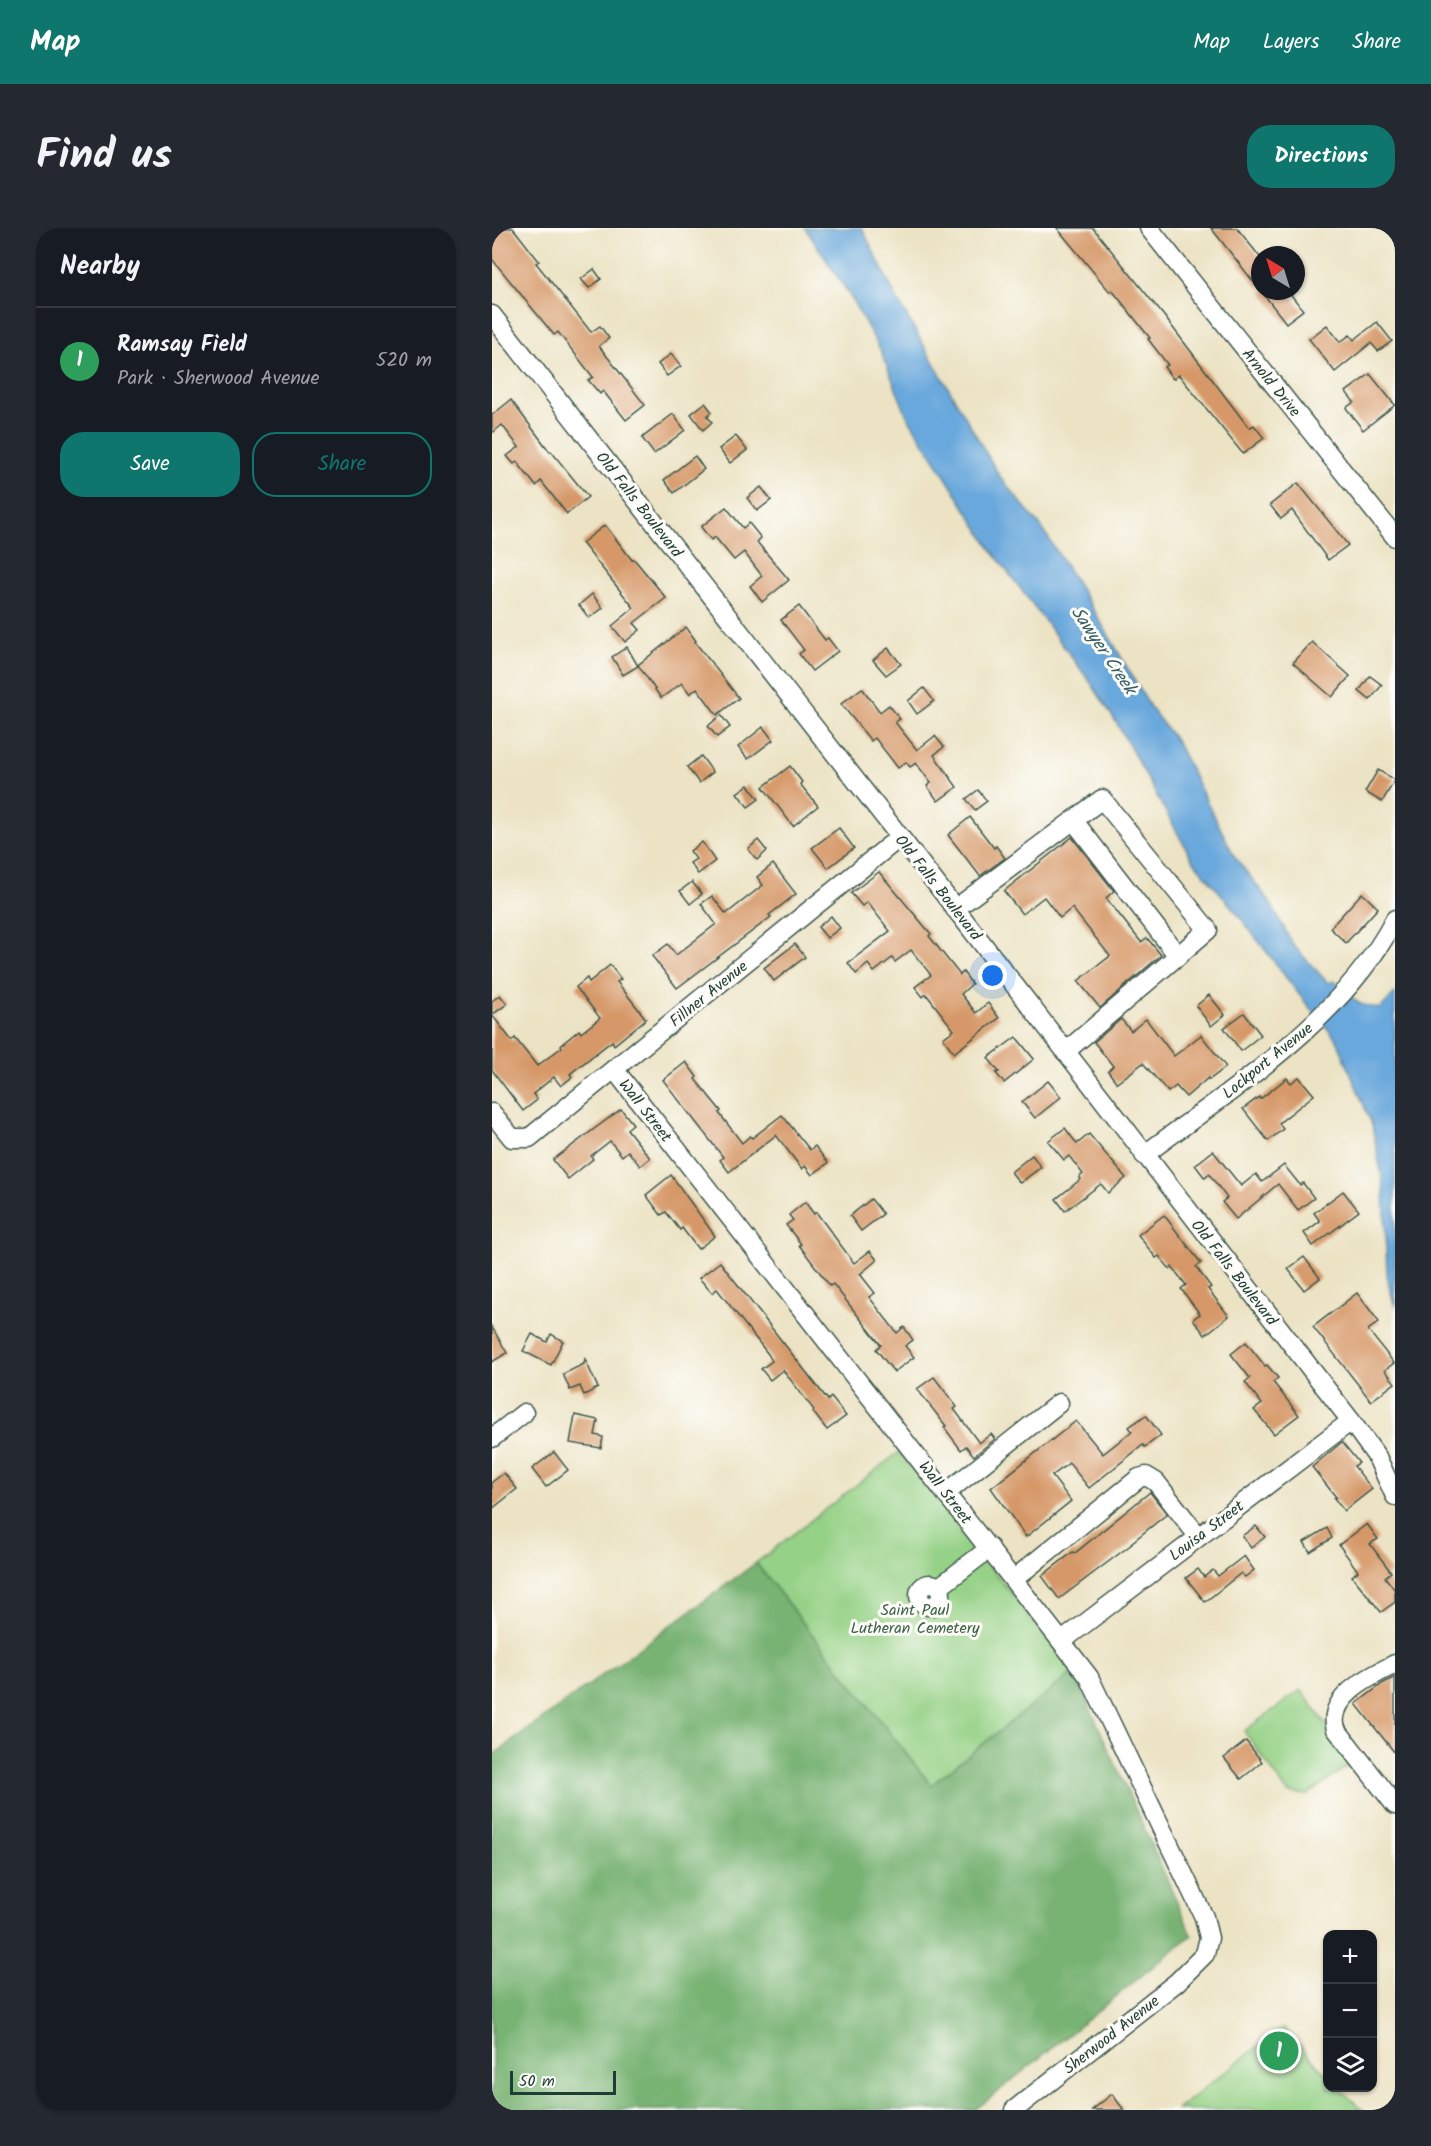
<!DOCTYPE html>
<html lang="en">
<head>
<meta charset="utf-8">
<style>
	body { margin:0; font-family:Kalam,sans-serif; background:#242831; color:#f1f3f6 }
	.controls { position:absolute; right:18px; bottom:18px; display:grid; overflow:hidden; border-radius:12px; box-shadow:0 2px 4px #0004 }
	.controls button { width:54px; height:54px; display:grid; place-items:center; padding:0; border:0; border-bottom:2px solid #363941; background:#171b24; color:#f1f3f6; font:30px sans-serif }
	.compass { position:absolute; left:759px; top:18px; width:54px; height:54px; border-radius:50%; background:#171b24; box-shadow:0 2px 4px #0004; rotate:322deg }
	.scale { position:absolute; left:18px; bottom:15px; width:106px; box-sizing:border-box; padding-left:6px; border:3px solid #1f3d34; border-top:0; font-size:16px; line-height:21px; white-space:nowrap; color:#1f3d34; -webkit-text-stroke:4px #fdfcf7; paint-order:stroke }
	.you { position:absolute; left:501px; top:748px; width:21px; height:21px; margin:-15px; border:4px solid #fff; border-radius:50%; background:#1a73e8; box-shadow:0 0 0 9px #1a73e833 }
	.badge { display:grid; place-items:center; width:39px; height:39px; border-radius:50%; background:#0f766e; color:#fff; font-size:20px; font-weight:700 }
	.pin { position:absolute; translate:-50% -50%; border:3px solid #fff; box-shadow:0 2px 6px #0006 }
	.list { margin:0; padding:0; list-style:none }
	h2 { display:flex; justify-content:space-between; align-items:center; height:78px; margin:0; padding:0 24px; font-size:26px }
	h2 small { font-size:20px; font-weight:400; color:#9ea1a6 }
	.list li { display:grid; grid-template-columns:39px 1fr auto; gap:18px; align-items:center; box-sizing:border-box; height:108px; padding:0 24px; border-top:2px solid #363941 }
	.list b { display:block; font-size:22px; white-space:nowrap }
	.list p { margin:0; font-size:20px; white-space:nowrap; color:#9ea1a6 }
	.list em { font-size:20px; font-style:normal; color:#9ea1a6 }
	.actions { display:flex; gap:12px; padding:18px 24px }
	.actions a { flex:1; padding:14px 0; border:2px solid #0f766e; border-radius:24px; text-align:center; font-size:21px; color:#0f766e }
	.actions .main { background:#0f766e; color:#fff }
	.icon { flex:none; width:33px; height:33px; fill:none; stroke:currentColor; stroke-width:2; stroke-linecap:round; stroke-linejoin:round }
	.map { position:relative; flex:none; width:903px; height:1882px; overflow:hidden; border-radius:24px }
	header { display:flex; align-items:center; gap:36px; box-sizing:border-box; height:84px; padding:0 30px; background:#0f766e; color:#fff }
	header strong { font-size:28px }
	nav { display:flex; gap:33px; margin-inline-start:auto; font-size:21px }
	.intro { display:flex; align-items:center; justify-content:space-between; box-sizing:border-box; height:144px; padding:0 36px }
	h1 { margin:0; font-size:42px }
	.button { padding:15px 27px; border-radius:24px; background:#0f766e; color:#fff; font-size:21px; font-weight:700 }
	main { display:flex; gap:36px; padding:0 36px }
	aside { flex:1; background:#171b24; border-radius:24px; box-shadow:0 2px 4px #0004 }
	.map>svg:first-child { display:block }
	.green { fill:#95d186; stroke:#5a875d; stroke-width:1.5 }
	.forest { fill:#78b373; stroke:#4c7854; stroke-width:1.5 }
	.water { fill:#69a8dc; stroke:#447288; stroke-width:1.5 }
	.building { fill:#d69867 }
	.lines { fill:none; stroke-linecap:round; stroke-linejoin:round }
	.minor-casing { stroke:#3e564a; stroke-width:21 }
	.minor { stroke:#fff; stroke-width:18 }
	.labels { text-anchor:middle; stroke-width:6; stroke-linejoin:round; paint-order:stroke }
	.street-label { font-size:16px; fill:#1f3d34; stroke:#fdfcf7 }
	.park-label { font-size:16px; fill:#3c6248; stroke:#fdfcf7 }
	.water-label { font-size:18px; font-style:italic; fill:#355d66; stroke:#fdfcf7 }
</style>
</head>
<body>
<header>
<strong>Map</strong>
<nav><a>Map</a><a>Layers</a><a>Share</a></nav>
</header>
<div class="intro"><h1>Find us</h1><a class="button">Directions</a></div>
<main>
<aside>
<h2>Nearby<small></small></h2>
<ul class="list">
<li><span class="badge" style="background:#2e9e5b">1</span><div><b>Ramsay Field</b><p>Park · Sherwood Avenue</p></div><em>520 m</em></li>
</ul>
<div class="actions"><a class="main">Save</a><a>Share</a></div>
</aside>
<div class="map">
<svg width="903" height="1882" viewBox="0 0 903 1882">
	<rect width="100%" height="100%" fill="#fdfcf7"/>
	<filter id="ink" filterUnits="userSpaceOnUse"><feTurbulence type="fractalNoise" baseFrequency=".0167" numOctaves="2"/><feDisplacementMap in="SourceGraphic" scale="12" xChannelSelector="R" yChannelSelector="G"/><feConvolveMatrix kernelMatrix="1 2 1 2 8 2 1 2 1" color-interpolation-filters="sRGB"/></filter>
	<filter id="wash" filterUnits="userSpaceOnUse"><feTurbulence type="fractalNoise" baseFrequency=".008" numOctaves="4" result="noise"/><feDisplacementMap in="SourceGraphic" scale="24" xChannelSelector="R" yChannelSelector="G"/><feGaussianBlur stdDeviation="1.35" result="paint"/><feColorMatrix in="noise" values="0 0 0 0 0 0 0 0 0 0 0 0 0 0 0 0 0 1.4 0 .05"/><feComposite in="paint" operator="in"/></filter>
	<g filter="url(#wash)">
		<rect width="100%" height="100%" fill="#ece3c4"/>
		<g class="green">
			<polygon points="407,1224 582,1444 439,1557 264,1335"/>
			<polygon points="809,1462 861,1534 815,1567 796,1565 752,1503"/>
			<polygon points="791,1799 835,1847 836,1860 847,1860 871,1882 684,1882"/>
		</g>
		<polygon class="forest" points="264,1335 439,1557 582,1444 700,1707 483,1882 0,1882 0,1528"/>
		<polygon class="water" points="313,0 370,0 406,73 508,249 550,300 607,391 658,479 684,513 743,629 777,673 802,718 836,755 842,753 868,776 888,781 903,765 903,1080 895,1048 892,960 880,897 845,812 809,769 748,689 700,631 624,494 599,455 501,324 415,188 388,121 355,63"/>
		<g id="blocks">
			<g class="building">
				<polygon points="0,0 21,0 47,33 44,35 99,104 108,98 117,110 107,118 153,177 134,192 111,163 108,166 96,152 101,149 66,104 62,107 0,31"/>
				<polygon points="565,0 601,0 672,88 757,200 762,197 772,210 751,226 687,147 681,151 672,139 676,137 656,111 658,110 620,62 618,64"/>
				<polygon points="719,0 745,0 768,29 768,62"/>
				<polygon points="102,41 109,51 97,60 89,51"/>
				<polygon points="769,63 796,63 811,82 794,95"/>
				<polygon points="885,94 900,113 886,123 879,115 843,144 817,111 835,97 848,114 858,107 862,112"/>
				<polygon points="179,126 189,138 175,148 166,136"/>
				<polygon points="878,146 903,177 871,202 854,180 862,174 854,164"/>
				<polygon points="19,172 58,224 59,223 96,269 75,286 49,253 44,258 25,234 22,236 15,228 27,219 10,197 0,205 0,187"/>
				<polygon points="213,175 220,184 215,188 220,194 211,202 199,186"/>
				<polygon points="181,186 193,202 162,226 150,210"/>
				<polygon points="244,208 255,222 238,235 227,221"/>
				<polygon points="203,228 212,241 182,265 172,252"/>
				<polygon points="806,255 856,317 836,332 800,282 789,291 778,277"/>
				<polygon points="269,259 279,272 265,283 255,270"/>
				<polygon points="234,279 251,300 257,295 269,310 265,314 297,352 270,374 258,358 270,348 252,324 242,332 223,309 219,312 209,299"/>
				<polygon points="113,297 140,332 142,331 174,370 142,395 148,402 133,414 120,398 142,380 90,315"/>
				<polygon points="100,366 111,380 97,390 87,377"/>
				<polygon points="307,378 333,412 336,410 346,423 320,443 307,426 312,422 289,392"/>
				<polygon points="194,399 204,413 203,414 247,470 225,487 205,460 198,466 190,455 169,470 146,437"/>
				<polygon points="820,414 858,448 840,469 801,435"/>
				<polygon points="135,419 146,438 131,447 120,429"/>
				<polygon points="396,420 409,436 394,447 381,432"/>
				<polygon points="878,448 890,457 878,472 867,463"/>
				<polygon points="370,460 388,484 397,477 408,491 403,494 425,522 443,508 452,519 442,527 465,559 446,573 435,558 439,555 424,535 418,539 414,534 406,540 383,510 379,513 349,476"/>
				<polygon points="432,460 442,473 425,486 416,473"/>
				<polygon points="229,487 238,499 225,509 216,498"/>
				<polygon points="271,499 281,512 256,531 246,519"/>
				<polygon points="209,528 221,544 207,555 195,539"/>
				<polygon points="298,538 310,554 308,556 326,578 301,598 271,559"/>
				<polygon points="886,542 903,552 890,574 873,564"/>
				<polygon points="256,557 267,571 256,579 245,565"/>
				<polygon points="486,562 495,573 483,582 474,571"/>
				<polygon points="478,589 502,620 504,618 513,630 488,648 456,607"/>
				<polygon points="347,600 362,620 336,640 320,620"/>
				<polygon points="580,609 622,663 614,670 649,714 655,710 669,727 608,780 586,753 618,728 580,680 568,690 552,669 530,686 512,663"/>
				<polygon points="266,612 275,623 265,632 256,621"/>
				<polygon points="210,614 223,633 206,646 198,635 204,631 198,623"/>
				<polygon points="281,636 304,666 277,687 279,689 185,760 160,728 176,716 184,727 224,696 209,676 220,668 234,686 271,657 265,649"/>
				<polygon points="387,644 439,706 437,708 468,747 471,744 480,756 469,766 484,785 496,775 507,790 462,825 451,810 462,802 434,766 431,769 423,759 439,747 419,722 403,734 400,730 382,744 376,736 364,746 356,735 398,703 375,674 370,678 359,665"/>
				<polygon points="200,654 210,666 198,676 188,663"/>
				<polygon points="870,665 886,680 854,715 838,700"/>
				<polygon points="339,688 348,700 335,710 326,699"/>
				<polygon points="303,716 313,729 282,753 272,740"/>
				<polygon points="118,737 129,751 125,754 154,791 122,817 120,813 78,846 80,849 69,858 62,849 41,866 45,872 31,883 0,842 0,773 8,767 15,776 0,787 20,813 23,810 45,838 70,819 69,817 87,802 89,805 108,790 84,759 95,750 97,754"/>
				<polygon points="717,767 733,787 719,798 704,778"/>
				<polygon points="752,785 769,807 749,823 732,800"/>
				<polygon points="629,791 639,803 654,791 682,828 709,807 734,839 717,852 716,850 694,869 684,858 676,864 651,835 625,855 616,843 621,838 602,814"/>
				<polygon points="524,809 542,831 512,855 504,845 507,844 496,830"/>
				<polygon points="194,834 205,849 203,851 229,883 227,885 250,915 258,908 260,910 290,887 318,922 323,918 336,935 320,947 313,938 310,941 284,907 237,944 228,932 231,929 171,852"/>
				<polygon points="807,849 822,867 787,895 791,901 776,913 751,881 767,869 768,871 795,850 799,855"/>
				<polygon points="556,853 569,869 543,890 530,874"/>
				<polygon points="129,881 141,896 135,901 158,930 148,938 136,923 130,928 118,913 99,928 101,931 76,951 61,932"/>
				<polygon points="573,900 585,916 597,906 634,950 616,965 609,956 573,983 564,971 589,951 587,949 591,946 577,928 572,932 556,913"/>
				<polygon points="721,923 749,958 764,946 770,954 792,937 808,957 811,955 822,970 806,982 786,956 744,991 730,974 735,970 717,946 713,950 703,937"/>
				<polygon points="540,927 549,939 528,955 519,944"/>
				<polygon points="179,947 223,1008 206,1021 190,1000 188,1002 174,984 169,987 154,967"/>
				<polygon points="851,963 867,983 821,1018 812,1005 828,993 822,985"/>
				<polygon points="379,971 391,986 369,1003 358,988"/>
				<polygon points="313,974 322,986 324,984 362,1035 378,1023 385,1032 368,1046 383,1065 377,1069 405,1105 412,1099 421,1112 413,1118 422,1129 402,1144 384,1121 389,1117 341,1056 338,1058 307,1017 309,1016 294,997 301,992 297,987"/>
				<polygon points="672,987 709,1035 704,1039 719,1059 716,1061 737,1088 713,1107 701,1091 708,1086 689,1061 694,1057 680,1039 678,1041 667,1028 664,1030 646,1007"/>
				<polygon points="812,1029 828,1050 812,1062 796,1041"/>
				<polygon points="228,1034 336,1172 339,1169 354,1188 335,1202 321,1184 322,1182 291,1142 278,1152 269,1141 280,1133 276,1126 225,1061 220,1065 207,1050"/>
				<polygon points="865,1065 887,1094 876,1102 902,1135 893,1142 903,1155 879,1173 821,1099"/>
				<polygon points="0,1099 15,1125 0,1134"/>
				<polygon points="40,1106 55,1114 59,1106 71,1113 59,1137 31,1123"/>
				<polygon points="754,1114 773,1138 775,1137 786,1150 781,1154 807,1187 782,1206 762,1182 770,1176 753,1154 758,1150 739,1126"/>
				<polygon points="93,1131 106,1160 92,1167 88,1158 78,1162 71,1146 92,1136"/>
				<polygon points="442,1149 465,1179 462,1181 487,1215 499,1206 503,1211 482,1228 474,1218 469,1222 452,1199 454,1198 425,1161"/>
				<polygon points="83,1187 106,1192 103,1207 111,1209 109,1220 78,1215"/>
				<polygon points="654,1187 669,1207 653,1219 651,1217 597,1260 577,1235 560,1248 579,1273 534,1309 499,1260 584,1193 611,1226 640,1203 637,1199"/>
				<polygon points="850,1214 867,1235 862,1238 880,1261 852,1283 842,1270 844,1269 820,1239"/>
				<polygon points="62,1224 76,1242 54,1259 40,1241"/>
				<polygon points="12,1245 25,1261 0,1281 0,1254"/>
				<polygon points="658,1264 675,1286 639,1315 640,1316 567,1371 550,1348 581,1324 583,1325"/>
				<polygon points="875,1296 886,1311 878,1316 899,1344 893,1349 903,1362 903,1374 889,1384 860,1348 866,1343 847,1317"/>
				<polygon points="764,1298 773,1309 759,1320 750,1308"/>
				<polygon points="835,1300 840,1310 818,1324 812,1314"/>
				<polygon points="752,1328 762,1342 753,1349 749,1345 713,1374 694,1350 706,1341 712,1349 721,1342 726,1348"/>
				<polygon points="903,1449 903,1525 864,1476 890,1456"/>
				<polygon points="754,1513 770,1534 749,1551 732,1530"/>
				<polygon points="620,1866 632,1882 600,1882"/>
			</g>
		</g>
	</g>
	<g filter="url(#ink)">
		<use href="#blocks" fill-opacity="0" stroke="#3e564a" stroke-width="1.5"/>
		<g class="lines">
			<g class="minor-casing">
				<g id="minor">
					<polyline points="657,0 903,309"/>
					<polyline points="0,87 408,609 859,1193 885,1229 903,1268"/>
					<polyline points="582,593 686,728"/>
					<polyline points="463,681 610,571 716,702 573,824"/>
					<polyline points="122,841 597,1449 712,1689 717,1710 713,1726 685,1754 522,1882"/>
					<polyline points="0,885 20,910 37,910 408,609"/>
					<path d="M652,927c89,-67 198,-134 251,-236"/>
					<polyline points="0,1210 32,1185"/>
					<polyline points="454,1265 567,1175"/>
					<polyline points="522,1351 647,1250 654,1248 664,1254 706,1308"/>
					<circle cx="438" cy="1367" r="11"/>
					<polyline points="446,1360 498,1320"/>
					<polyline points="570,1413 859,1193"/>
					<path d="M903,1436c-24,12 -69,33 -59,65l59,76"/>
				</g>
			</g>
			<use href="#minor" class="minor"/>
		</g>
	</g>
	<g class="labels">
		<g class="street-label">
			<text transform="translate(780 154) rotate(51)" y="6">Arnold Drive</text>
			<text transform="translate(148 276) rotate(52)" y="6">Old Falls Boulevard</text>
			<text transform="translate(447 659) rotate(52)" y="6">Old Falls Boulevard</text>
			<text transform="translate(216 765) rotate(-39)" y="6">Fillner Avenue</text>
			<text transform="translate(775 832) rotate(-39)" y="6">Lockport Avenue</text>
			<text transform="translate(154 882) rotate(52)" y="6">Wall Street</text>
			<text transform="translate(743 1044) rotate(52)" y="6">Old Falls Boulevard</text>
			<text transform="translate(454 1264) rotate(52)" y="6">Wall Street</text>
			<text transform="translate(714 1302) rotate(-37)" y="6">Louisa Street</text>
			<text transform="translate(619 1806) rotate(-38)" y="6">Sherwood Avenue</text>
		</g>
		<g class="park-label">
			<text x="423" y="1387">Saint Paul<tspan x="423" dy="18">Lutheran Cemetery</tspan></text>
		</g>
		<g class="water-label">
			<text transform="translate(612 422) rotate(56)" y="6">Sawyer Creek</text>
		</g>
	</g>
</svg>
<div class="controls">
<button>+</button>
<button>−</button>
<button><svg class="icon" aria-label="layers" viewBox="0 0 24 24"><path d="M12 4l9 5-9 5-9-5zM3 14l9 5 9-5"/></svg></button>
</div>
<svg class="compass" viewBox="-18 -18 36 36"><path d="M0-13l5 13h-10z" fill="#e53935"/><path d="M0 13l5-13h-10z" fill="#9ea1a6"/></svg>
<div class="scale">50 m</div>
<div class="you"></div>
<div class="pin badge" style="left:787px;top:1823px;background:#2e9e5b">1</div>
</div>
</main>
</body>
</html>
